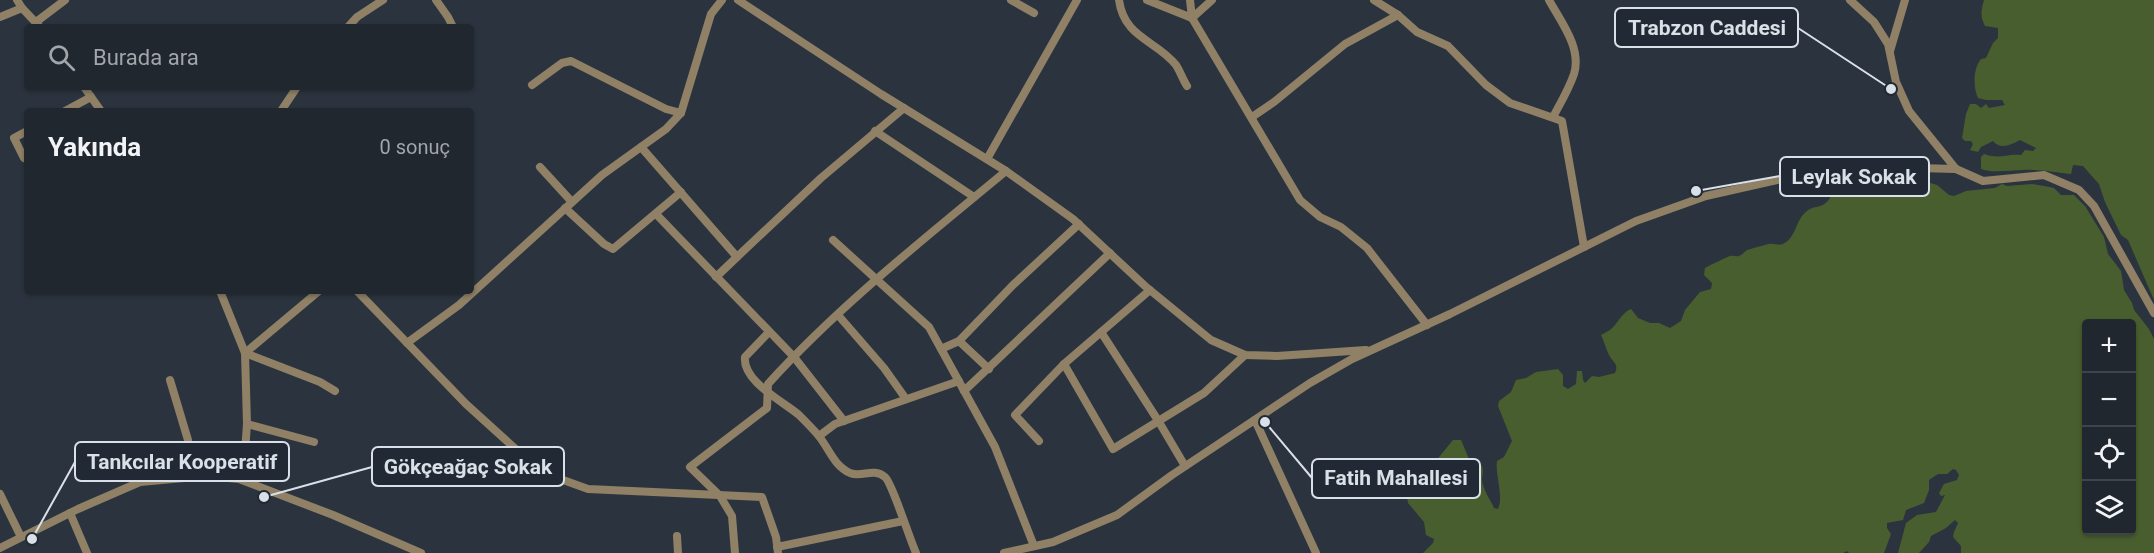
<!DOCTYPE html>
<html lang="tr">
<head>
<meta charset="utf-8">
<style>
	body { margin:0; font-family:Roboto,sans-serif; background:#282f36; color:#f1f3f6 }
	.controls { position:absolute; right:18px; bottom:18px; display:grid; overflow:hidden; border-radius:6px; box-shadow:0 2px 4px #0004 }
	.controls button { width:54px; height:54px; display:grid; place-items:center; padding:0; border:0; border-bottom:2px solid #3d444a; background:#20272e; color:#f1f3f6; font:30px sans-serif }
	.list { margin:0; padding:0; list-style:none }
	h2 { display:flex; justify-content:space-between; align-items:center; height:78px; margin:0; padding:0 24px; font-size:26px }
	h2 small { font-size:20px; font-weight:400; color:#a2a5aa }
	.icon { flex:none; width:33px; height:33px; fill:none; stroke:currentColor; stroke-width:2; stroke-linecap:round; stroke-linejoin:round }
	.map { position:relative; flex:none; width:2154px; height:553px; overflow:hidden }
	.search { position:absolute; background:#20272e; box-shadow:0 2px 4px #0004; left:24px; top:24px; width:450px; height:66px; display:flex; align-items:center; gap:15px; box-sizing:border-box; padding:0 21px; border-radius:6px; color:#a2a5aa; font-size:22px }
	.panel { position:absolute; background:#20272e; box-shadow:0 2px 4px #0004; left:24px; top:108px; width:450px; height:186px; border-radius:6px }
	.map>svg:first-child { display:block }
	.green { fill:#495e2f; fill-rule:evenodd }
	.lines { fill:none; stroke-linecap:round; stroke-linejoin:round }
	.minor { stroke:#8f8066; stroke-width:8 }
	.leader { fill:none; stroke:#dae0e7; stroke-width:2 }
	.callout-dot { fill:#dae0e7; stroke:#212a34; stroke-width:2 }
	.callout { fill:#212a34; stroke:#dae0e7; stroke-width:2 }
	.callout-label { font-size:21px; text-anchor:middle; font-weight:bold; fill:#dae0e7 }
</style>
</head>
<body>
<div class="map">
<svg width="2154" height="553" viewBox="0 0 2154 553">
	<rect width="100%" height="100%" fill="#2b343e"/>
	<g class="green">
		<path d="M1984,0h170v300l-26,-60 -7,-5 -16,-33 -6,-18 -16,-18 -10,-1 -2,9c-12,-1 -25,-4 -38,-4 -14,-1 -40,4 -52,-1v-12l3,-3c18,6 22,-1 37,1l4,-5 8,1 3,-3 -16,-8c-9,5 -20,10 -27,1l-12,6 -3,5 -8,-2 3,-6 -2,-3h-6l-3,-3 4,-24 4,-10h6l5,4 5,-4 3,4 16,-3 -3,-5h-16l-8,-2c-5,-11 -5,-29 3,-39l5,-1 7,-15 5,-5v-10l-13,-2c-5,-10 -4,-15 -1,-26z"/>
		<path d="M1883,177h9l8,4 13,-3 24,7 12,10 5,1 12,-5 29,-3 7,-4 5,2 25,-2 12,2 10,2 7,7h13l11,11 19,31 4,17 13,17 3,19 8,13 2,7 15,19 5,10v214h-193v-7l-8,-9 1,-5 4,-9 -3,-3 -9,8 -15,8 -2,6 -10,11h-21l8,-30 11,-8 19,-3 9,-17 -4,1 -2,-3 5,-9 13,-4 2,-5 -3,-5 -3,-1 -6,5h-9l-9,6v10l-5,13 -18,7 -3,10 -16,3v5l4,6 -7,19h-35l-2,-2 -4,2h-420l10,-10 1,-4 -8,-4 -2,-13 -16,-19 -1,-7 3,-4 -2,-17 4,-5 12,-2 11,-6 18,-22h8l8,19 13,7c2,6 0,9 0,14 1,10 8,19 12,28l4,1c6,-13 -3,-34 -1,-48l7,-4 8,-16 -14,-35 1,-5 12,-9 5,-12 10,-2 10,-6 22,-3 5,6v11l5,3 8,-5 1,-13h5l1,9 2,3 7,-7 7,1 16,-4c4,-10 -2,-10 -6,-18 -3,-6 -5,-14 -8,-20 3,-2 6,-3 9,-5 8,-6 11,-17 21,-21l7,9 12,5h9l11,5 11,-7 4,-11 15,-18 11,-3 1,-6 -8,-8 1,-7c9,-5 16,-8 25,-12 3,-1 6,1 9,0 3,-1 5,-4 8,-6 1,0 20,-6 22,-6 5,-1 9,2 14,0 14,-7 12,-24 24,-33 9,-7 15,-1 23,-13 -1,-9 3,-11 8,-18l19,3 23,-2zM2086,324h46v206h-46z"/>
	</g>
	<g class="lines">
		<g class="minor">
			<polyline points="17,0 22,8"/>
			<polyline points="436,0 448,17 453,27"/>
			<polyline points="738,0 881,94 1006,171 1073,219 1145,286 1211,340 1245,355 1277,356 1366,350"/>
			<polyline points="1011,0 1034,13"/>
			<path d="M1119,0c5,38 37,40 57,65 4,6 7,15 11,21"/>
			<polyline points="1147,0 1192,18"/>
			<polyline points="1190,0 1192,18 1300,200 1320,217 1341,227 1367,248 1427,325"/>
			<polyline points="1374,0 1398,15 1417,32 1448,46 1486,85 1510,103 1562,121 1584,247"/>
			<path d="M1549,0c12,22 33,48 25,74 -5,15 -14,30 -21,43"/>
			<polyline points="1850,0 1874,22 1888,44 1896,82 1909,111 1956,169 1983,181 2044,175 2079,190 2094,206 2154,313"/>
			<polyline points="0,17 22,8 40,27"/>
			<polyline points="1192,18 1212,0"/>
			<polyline points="36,22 65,0"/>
			<polyline points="348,27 357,17 383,0"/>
			<polyline points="1890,51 1905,0"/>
			<polyline points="532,85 562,63 571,61 666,109 681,113"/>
			<polyline points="84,87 101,111"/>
			<polyline points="65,111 91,97"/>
			<polyline points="281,111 297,87"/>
			<polyline points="1252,117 1274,102 1345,44 1398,15"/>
			<polyline points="875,131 974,197"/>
			<polyline points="641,147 737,257 821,178 904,108"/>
			<polyline points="24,158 14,138 27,131"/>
			<polyline points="987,159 1077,0"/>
			<polyline points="540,167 572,202"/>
			<polyline points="565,208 604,244 613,249 681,192"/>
			<polyline points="656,214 794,357 844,421"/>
			<polyline points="833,240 929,327 995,447 1034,546"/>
			<polyline points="716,277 737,257"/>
			<polyline points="220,291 245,353 247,424 243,480"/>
			<polyline points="319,291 245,353 320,382 335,391"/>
			<polyline points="357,291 466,404 541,472 588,489 762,497 776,537 778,553"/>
			<polyline points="838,315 884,368 906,399"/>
			<path d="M769,332l-24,25c-3,24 39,45 54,58 6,6 13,13 19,20 11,13 15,30 32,38 12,5 23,-6 35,4 7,6 25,63 31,76"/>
			<polyline points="1101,332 1159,422 1185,466"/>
			<polyline points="959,341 989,369"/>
			<polyline points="407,343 459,305 602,175 666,129 681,113 711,14 722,0"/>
			<polyline points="941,349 959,341 1013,285 1079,224"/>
			<polyline points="1064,364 1113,449 1204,393 1245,355"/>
			<polyline points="170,380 188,440 191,478"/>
			<polyline points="964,391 1110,253"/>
			<polyline points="1255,420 1316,553"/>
			<polyline points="247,424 314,442"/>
			<polyline points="819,436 835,424 959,381"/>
			<polyline points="1039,441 1015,415 1064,364 1150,290"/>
			<polyline points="0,494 21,537"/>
			<polyline points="70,513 87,553"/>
			<polyline points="677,536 678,553"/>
			<polyline points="777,547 903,521"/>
			<polyline points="0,548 78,509 140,482 206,476 239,479 333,515 421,553"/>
			<path d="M735,553l-3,-37 -12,-20 -30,-29 77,-59 1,-24c72,-79 156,-145 238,-213"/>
			<polyline points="1004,553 1053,542 1117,515 1172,475 1310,383 1352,359 1450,314 1636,221 1706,196 1840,166 1956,169"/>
		</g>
	</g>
	<path class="leader" d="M1891 89L1798 28M1696 191L1780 176M32 539L75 462M264 497L372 467M1265 422L1312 478"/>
	<g class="callout-dot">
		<circle cx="1891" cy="89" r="6"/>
		<circle cx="1696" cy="191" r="6"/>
		<circle cx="32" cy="539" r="6"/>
		<circle cx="264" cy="497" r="6"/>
		<circle cx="1265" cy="422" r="6"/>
	</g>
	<g class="callout">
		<rect x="1615" y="8" width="183" height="39" rx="6"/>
		<rect x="1780" y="157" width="149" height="39" rx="6"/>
		<rect x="75" y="442" width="214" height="39" rx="6"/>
		<rect x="372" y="447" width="192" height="39" rx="6"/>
		<rect x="1312" y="459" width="168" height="39" rx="6"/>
	</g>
	<g class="callout-label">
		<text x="1707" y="35">Trabzon Caddesi</text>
		<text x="1854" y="184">Leylak Sokak</text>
		<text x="182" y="469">Tankcılar Kooperatif</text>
		<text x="468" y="474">Gökçeağaç Sokak</text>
		<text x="1396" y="485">Fatih Mahallesi</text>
	</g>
</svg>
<div class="controls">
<button>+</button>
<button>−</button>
<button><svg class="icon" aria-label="locate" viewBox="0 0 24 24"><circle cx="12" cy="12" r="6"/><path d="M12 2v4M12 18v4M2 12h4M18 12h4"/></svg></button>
<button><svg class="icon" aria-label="layers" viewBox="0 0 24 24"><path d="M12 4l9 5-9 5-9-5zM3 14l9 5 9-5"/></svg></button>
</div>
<div class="search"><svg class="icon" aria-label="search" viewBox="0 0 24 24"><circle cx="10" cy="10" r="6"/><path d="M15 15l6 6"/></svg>Burada ara</div>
<section class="panel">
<h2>Yakında<small>0 sonuç</small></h2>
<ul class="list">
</ul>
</section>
</div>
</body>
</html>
